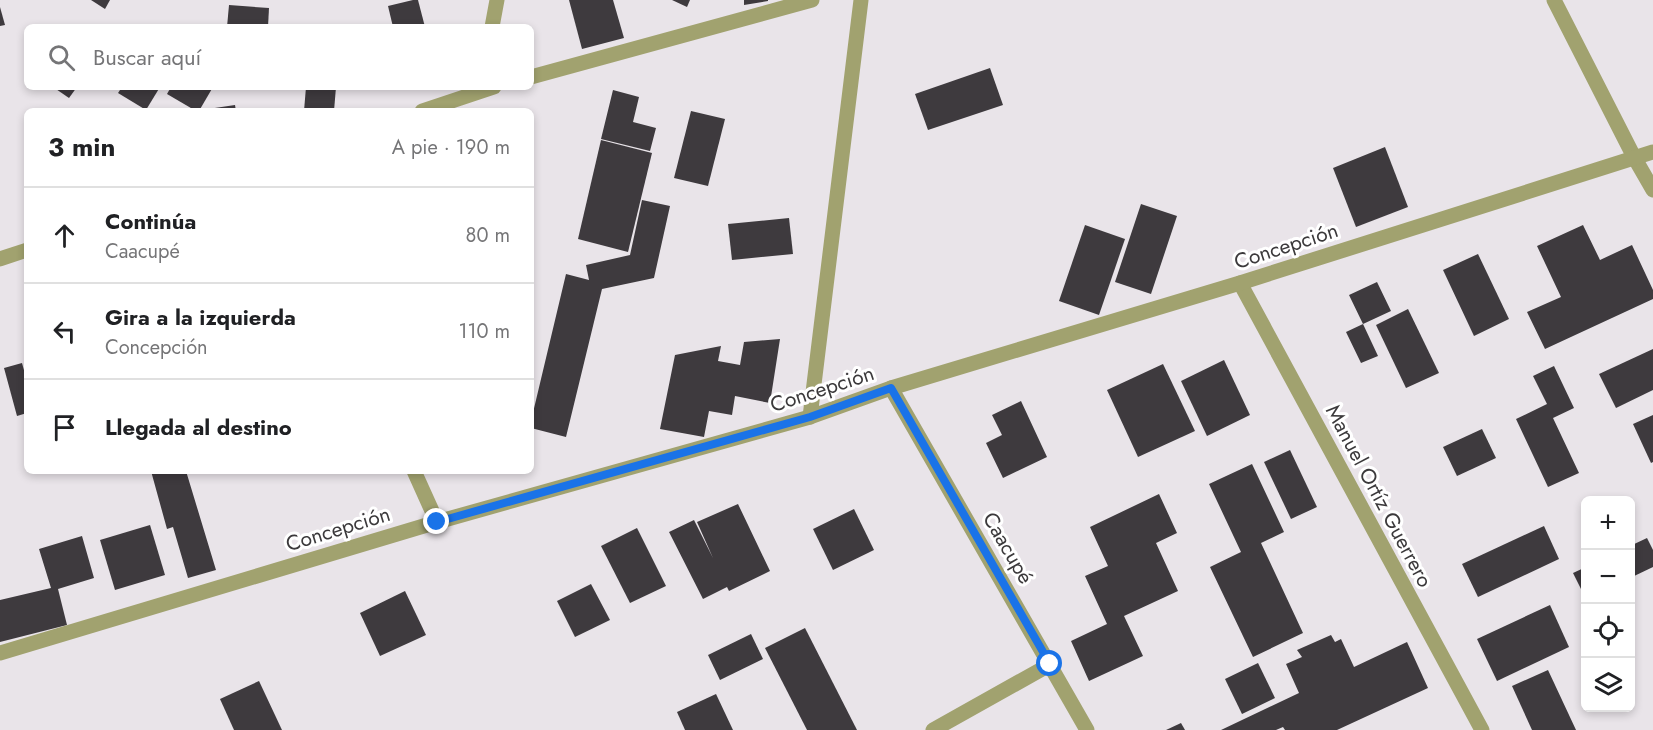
<!DOCTYPE html>
<html lang="es">
<head>
<meta charset="utf-8">
<style>
	body { margin:0; font-family:Jost,sans-serif; background:#f6f6f6; color:#202124 }
	.controls { position:absolute; right:18px; bottom:18px; display:grid; overflow:hidden; border-radius:9px; box-shadow:0 3px 9px #0003 }
	.controls button { width:54px; height:54px; display:grid; place-items:center; padding:0; border:0; border-bottom:2px solid #e0e0e0; background:#fff; color:#202124; font:30px sans-serif }
	.stop { position:absolute; width:18px; height:18px; margin:-14px; border:4px solid #1a73e8; border-radius:50%; background:#fff }
	.stop.end { background:#1a73e8; border-color:#fff; box-shadow:0 2px 6px #0008 }
	.list { margin:0; padding:0; list-style:none }
	h2 { display:flex; justify-content:space-between; align-items:center; height:78px; margin:0; padding:0 24px; font-size:26px }
	h2 small { font-size:20px; font-weight:400; color:#757577 }
	.list li { display:grid; grid-template-columns:39px 1fr auto; gap:18px; align-items:center; box-sizing:border-box; height:96px; padding:0 24px; border-top:2px solid #e0e0e0 }
	.list b { display:block; font-size:22px; white-space:nowrap }
	.list p { margin:0; font-size:20px; white-space:nowrap; color:#757577 }
	.list em { font-size:20px; font-style:normal; color:#757577 }
	.icon { flex:none; width:33px; height:33px; fill:none; stroke:currentColor; stroke-width:2; stroke-linecap:round; stroke-linejoin:round }
	.map { position:relative; flex:none; width:1653px; height:730px; overflow:hidden }
	.search { position:absolute; background:#fff; box-shadow:0 3px 9px #0003; left:24px; top:24px; width:510px; height:66px; display:flex; align-items:center; gap:15px; box-sizing:border-box; padding:0 21px; border-radius:9px; color:#757577; font-size:22px }
	.panel { position:absolute; background:#fff; box-shadow:0 3px 9px #0003; left:24px; top:108px; width:510px; height:366px; border-radius:9px }
	.map>svg:first-child { display:block }
	.building { fill:#3e3a3e }
	.lines { fill:none; stroke-linecap:round; stroke-linejoin:round }
	.street { stroke:#a1a26f; stroke-width:15 }
	.route { stroke:#1a73e8; stroke-width:8 }
	.labels { text-anchor:middle; stroke-width:6; stroke-linejoin:round; paint-order:stroke }
	.street-label { font-size:21px; fill:#3b393b; stroke:#fff }
</style>
</head>
<body>
<div class="map">
<svg width="1653" height="730" viewBox="0 0 1653 730">
	<rect width="100%" height="100%" fill="#e9e4e9"/>
	<g class="building">
		<polygon points="91,0 110,0 105,9"/>
		<polygon points="413,0 418,0 425,27 393,27 388,6"/>
		<polygon points="569,0 613,0 624,38 582,49"/>
		<polygon points="672,0 690,0 687,7"/>
		<polygon points="744,0 768,0 768,1 744,5"/>
		<polygon points="229,5 269,8 268,27 227,27"/>
		<polygon points="0,7 5,25 0,26"/>
		<polygon points="990,68 1003,105 928,130 915,94"/>
		<polygon points="53,87 77,87 69,98"/>
		<polygon points="122,87 160,87 146,110 118,93"/>
		<polygon points="171,87 213,87 199,111 196,111 167,94"/>
		<polygon points="306,87 336,87 334,111 304,111"/>
		<polygon points="613,90 639,97 633,122 656,128 650,151 601,139"/>
		<polygon points="235,105 236,111 209,111 208,109"/>
		<polygon points="691,111 725,119 708,186 674,178"/>
		<polygon points="601,140 652,153 628,252 578,239"/>
		<polygon points="1385,147 1408,207 1356,227 1333,168"/>
		<polygon points="642,200 670,206 654,278 602,289 566,437 531,428 531,421 566,274 589,280 586,265 630,255"/>
		<polygon points="1141,204 1177,216 1151,294 1115,282"/>
		<polygon points="789,218 793,254 732,260 728,224"/>
		<polygon points="1085,225 1125,239 1099,315 1059,301"/>
		<polygon points="1583,225 1600,260 1632,245 1653,290 1653,299 1545,349 1527,312 1561,297 1537,246"/>
		<polygon points="1478,254 1509,319 1474,336 1443,270"/>
		<polygon points="1377,282 1391,311 1363,324 1378,356 1361,363 1346,332 1363,324 1349,295"/>
		<polygon points="1408,309 1439,373 1406,388 1376,325"/>
		<polygon points="780,339 770,403 735,396 732,415 709,411 704,437 660,429 675,355 721,346 718,361 740,365 744,342"/>
		<polygon points="1653,349 1653,390 1616,408 1599,374"/>
		<polygon points="1224,360 1250,415 1207,436 1181,381"/>
		<polygon points="22,363 27,381 27,413 17,416 4,368"/>
		<polygon points="1163,364 1195,431 1138,457 1107,390"/>
		<polygon points="1554,366 1574,408 1553,418 1579,473 1548,487 1516,419 1547,404 1533,376"/>
		<polygon points="1021,401 1047,457 1003,478 986,443 1002,435 992,415"/>
		<polygon points="1653,415 1653,462 1651,463 1633,424"/>
		<polygon points="1482,429 1496,458 1457,476 1443,447"/>
		<polygon points="1290,450 1317,507 1291,519 1264,462"/>
		<polygon points="1252,464 1284,532 1261,543 1303,633 1253,657 1210,567 1241,552 1209,484"/>
		<polygon points="151,471 186,471 216,570 188,578 173,527 167,529"/>
		<polygon points="1159,494 1177,533 1156,543 1178,591 1124,616 1143,656 1089,681 1071,641 1107,624 1085,576 1108,566 1090,527"/>
		<polygon points="738,504 770,571 729,591 727,587 703,599 669,532 694,520 713,558 697,522"/>
		<polygon points="854,509 874,550 833,570 813,529"/>
		<polygon points="150,525 165,575 115,590 100,540"/>
		<polygon points="1544,526 1559,559 1478,597 1462,564"/>
		<polygon points="637,528 666,586 630,603 601,546"/>
		<polygon points="82,536 94,578 58,589 67,625 0,642 0,600 51,588 39,549"/>
		<polygon points="1647,538 1653,550 1653,567 1630,578 1630,546"/>
		<polygon points="1586,567 1586,599 1573,573"/>
		<polygon points="591,584 610,620 575,637 557,601"/>
		<polygon points="405,591 426,635 380,656 360,613"/>
		<polygon points="1550,605 1569,647 1497,681 1477,639"/>
		<polygon points="805,628 857,730 807,730 765,648"/>
		<polygon points="751,634 763,659 720,680 708,655"/>
		<polygon points="1331,635 1335,642 1341,639 1354,667 1407,642 1428,688 1337,730 1285,730 1283,727 1276,730 1221,730 1299,693 1286,664 1302,657 1297,650"/>
		<polygon points="1258,663 1275,698 1242,714 1225,679"/>
		<polygon points="1548,670 1576,730 1532,730 1512,686"/>
		<polygon points="259,681 282,730 234,730 220,699"/>
		<polygon points="716,694 733,730 685,730 677,712"/>
		<polygon points="1181,723 1185,730 1166,730"/>
	</g>
	<g class="lines">
		<g class="street">
			<polyline points="1554,0 1634,157 1653,190"/>
			<polyline points="492,27 497,0"/>
			<polyline points="531,77 812,0"/>
			<polyline points="422,111 494,87"/>
			<polyline points="0,259 27,250"/>
			<polyline points="1240,283 1482,730"/>
			<polyline points="891,388 1087,730"/>
			<polyline points="810,417 861,0"/>
			<polyline points="414,471 437,522"/>
			<polyline points="0,653 437,522 810,417 891,388 1240,283 1653,152"/>
			<polyline points="933,730 1051,664"/>
		</g>
	</g>
	<g class="lines">
		<polyline class="route" points="437,522 810,417 891,388 1050,664"/>
	</g>
	<g class="labels">
		<g class="street-label">
			<text transform="translate(1286 246) rotate(-18)" y="7">Concepción</text>
			<text transform="translate(822 389) rotate(-18)" y="7">Concepción</text>
			<text transform="translate(1379 496) rotate(62)" y="7">Manuel Ortíz Guerrero</text>
			<text transform="translate(338 529) rotate(-17)" y="7">Concepción</text>
			<text transform="translate(1008 548) rotate(60)" y="7">Caacupé</text>
		</g>
	</g>
</svg>
<div class="controls">
<button>+</button>
<button>−</button>
<button><svg class="icon" aria-label="locate" viewBox="0 0 24 24"><circle cx="12" cy="12" r="6"/><path d="M12 2v4M12 18v4M2 12h4M18 12h4"/></svg></button>
<button><svg class="icon" aria-label="layers" viewBox="0 0 24 24"><path d="M12 4l9 5-9 5-9-5zM3 14l9 5 9-5"/></svg></button>
</div>
<div class="stop" style="left:1050px;top:664px"></div>
<div class="stop end" style="left:437px;top:522px"></div>
<div class="search"><svg class="icon" aria-label="search" viewBox="0 0 24 24"><circle cx="10" cy="10" r="6"/><path d="M15 15l6 6"/></svg>Buscar aquí</div>
<section class="panel">
<h2>3 min<small>A pie · 190 m</small></h2>
<ul class="list">
<li><svg class="icon" aria-label="ahead" viewBox="0 0 24 24"><path d="M12 20V5M6 11l6-6 6 6"/></svg><div><b>Continúa</b><p>Caacupé</p></div><em>80 m</em></li>
<li><svg class="icon" aria-label="left" viewBox="0 0 24 24"><path d="M17 20v-9H6M10 6l-5 5 5 5"/></svg><div><b>Gira a la izquierda</b><p>Concepción</p></div><em>110 m</em></li>
<li><svg class="icon" aria-label="arrive" viewBox="0 0 24 24"><path d="M6 21V4h12l-3 4 3 4H6"/></svg><div><b>Llegada al destino</b></div></li>
</ul>
</section>
</div>
</body>
</html>
